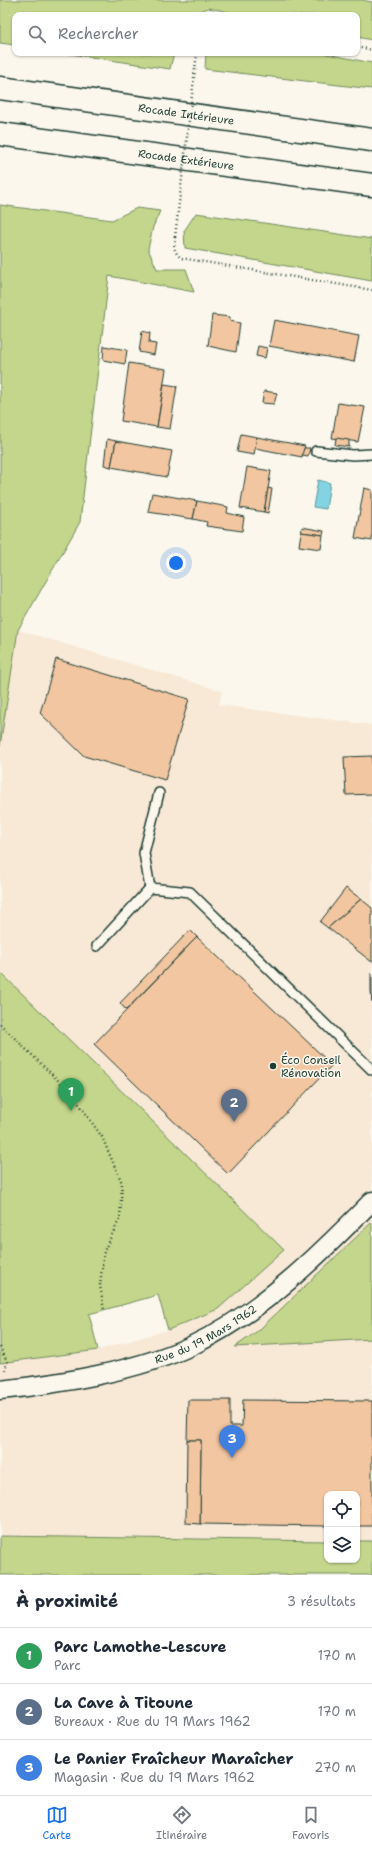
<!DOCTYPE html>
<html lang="fr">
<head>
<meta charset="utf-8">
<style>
	body { margin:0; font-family:"Shantell Sans",sans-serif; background:#f2f2f3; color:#1f2937 }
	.controls { position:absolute; right:12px; bottom:12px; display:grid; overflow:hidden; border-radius:8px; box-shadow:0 1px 3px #0004 }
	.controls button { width:36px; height:36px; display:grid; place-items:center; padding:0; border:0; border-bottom:1px solid #e0e1e3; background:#fff; color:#1f2937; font:20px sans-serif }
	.you { position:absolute; left:176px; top:563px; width:14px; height:14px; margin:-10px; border:3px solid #fff; border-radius:50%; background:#1a73e8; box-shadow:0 0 0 6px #1a73e833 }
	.badge { display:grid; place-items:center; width:26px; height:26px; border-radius:50%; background:#1a73e8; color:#fff; font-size:13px; font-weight:700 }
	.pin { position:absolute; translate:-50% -33px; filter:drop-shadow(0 1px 2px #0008) }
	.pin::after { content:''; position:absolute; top:21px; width:14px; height:12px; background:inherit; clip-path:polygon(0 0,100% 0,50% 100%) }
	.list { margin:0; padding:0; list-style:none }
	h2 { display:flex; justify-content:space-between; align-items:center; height:52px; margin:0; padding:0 16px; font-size:17px }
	h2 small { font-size:13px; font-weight:400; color:#747a83 }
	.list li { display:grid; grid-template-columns:26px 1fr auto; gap:12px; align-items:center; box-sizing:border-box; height:56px; padding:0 16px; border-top:1px solid #e0e1e3 }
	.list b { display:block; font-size:15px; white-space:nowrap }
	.list p { margin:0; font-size:13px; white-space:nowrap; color:#747a83 }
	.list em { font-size:13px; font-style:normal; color:#747a83 }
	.icon { flex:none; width:22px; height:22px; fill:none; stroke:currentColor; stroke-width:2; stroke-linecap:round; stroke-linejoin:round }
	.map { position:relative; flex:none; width:372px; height:1575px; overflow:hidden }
	.search { position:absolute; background:#fff; box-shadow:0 1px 3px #0004; left:12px; right:12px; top:12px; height:44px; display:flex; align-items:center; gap:10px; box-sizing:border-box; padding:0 14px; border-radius:8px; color:#747a83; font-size:15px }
	.sheet { height:220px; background:#fff }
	nav { display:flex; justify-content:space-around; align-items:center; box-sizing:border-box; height:56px; border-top:1px solid #e0e1e3; background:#fff; font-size:11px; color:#747a83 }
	nav a { display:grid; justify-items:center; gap:2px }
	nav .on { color:#1a73e8 }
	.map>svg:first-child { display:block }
	.built { fill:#f8e8d6 }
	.green { fill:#c3d68b; stroke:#718a60 }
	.water { fill:#84d3e2; stroke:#5c979c }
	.building { fill:#f2c6a1; stroke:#1f3d34 }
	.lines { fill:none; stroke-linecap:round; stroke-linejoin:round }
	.service-casing { stroke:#1f3d34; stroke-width:12 }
	.minor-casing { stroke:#1f3d34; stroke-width:21 }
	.motorway-casing { stroke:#1f3d34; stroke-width:25 }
	.path { stroke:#1f3d34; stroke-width:2.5; stroke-dasharray:1 3; stroke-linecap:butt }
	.service { stroke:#fbf7ec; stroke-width:9 }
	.minor { stroke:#fbf7ec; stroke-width:18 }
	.motorway { stroke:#fbf7ec; stroke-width:22 }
	.path-bridge { stroke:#1f3d34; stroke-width:2.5; stroke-dasharray:1 3; stroke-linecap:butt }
	.poi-dot { fill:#1f3d34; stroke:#fbf7ec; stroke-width:1.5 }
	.labels { text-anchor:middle; stroke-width:3; stroke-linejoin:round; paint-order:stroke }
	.street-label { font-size:11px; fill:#1f3d34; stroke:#fbf7ec }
	.poi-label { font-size:11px; fill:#1f3d34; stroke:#fbf7ec; text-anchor:start }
</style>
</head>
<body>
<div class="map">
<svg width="372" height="1575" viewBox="0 0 372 1575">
	<rect width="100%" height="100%" fill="#fbf7ec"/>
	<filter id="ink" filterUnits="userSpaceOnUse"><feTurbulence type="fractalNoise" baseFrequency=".025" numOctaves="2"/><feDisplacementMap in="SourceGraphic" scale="8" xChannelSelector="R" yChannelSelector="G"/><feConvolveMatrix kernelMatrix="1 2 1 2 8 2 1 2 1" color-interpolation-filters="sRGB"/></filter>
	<g filter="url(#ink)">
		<polygon class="built" points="18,630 222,691 219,705 372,725 372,1222 259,1330 235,1347 372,1339 372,1541 357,1541 357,1494 327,1494 327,1541 0,1536 0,1363 98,1350 168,1330 218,1309 0,977 0,746"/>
		<g class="green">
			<polygon points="0,0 362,0 372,2 372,40 357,37 357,15 245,15 208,8 190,15 15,15 15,45 0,43"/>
			<polygon points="64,53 174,53 170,69"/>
			<polygon points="206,53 322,53 372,63 372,89 205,69"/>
			<polygon points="0,205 112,220 137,208 160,211 153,227 148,249 157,269 186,269 194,292 109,276 80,522 18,630 0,746"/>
			<polygon points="196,213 372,239 372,281 185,248 184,231"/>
			<polygon points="0,972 284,1250 218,1309 168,1330 158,1295 89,1314 98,1350 0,1363"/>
			<polygon points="372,1222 372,1339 235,1347 259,1330"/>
			<polygon points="0,1536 327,1541 327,1560 357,1560 357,1541 372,1541 372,1575 0,1575"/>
		</g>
		<polygon class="water" points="318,480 330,483 326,509 313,507"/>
		<g class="building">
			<polygon points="212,315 230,317 230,321 240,323 236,352 208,346"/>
			<polygon points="274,320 359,336 354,362 269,346"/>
			<polygon points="142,331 150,333 149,343 156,344 154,355 139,352"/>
			<polygon points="104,346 127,350 125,364 103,360"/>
			<polygon points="258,346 267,348 265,358 256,356"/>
			<polygon points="129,363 166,369 157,427 121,421"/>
			<polygon points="164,384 177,386 170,429 157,427"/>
			<polygon points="264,391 277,393 274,404 262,403"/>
			<polygon points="338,403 365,407 358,442 332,438"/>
			<polygon points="241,434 257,437 254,455 237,452"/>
			<polygon points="257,437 305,446 302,457 255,448"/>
			<polygon points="336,438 349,440 349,447 335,445"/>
			<polygon points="107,439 116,441 111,467 104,465"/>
			<polygon points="116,441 172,451 167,477 111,467"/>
			<polygon points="304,448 310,448 308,456 302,455"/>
			<polygon points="247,467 271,471 264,512 240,508"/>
			<polygon points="268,488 272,489 268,513 264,512"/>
			<polygon points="364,488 372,490 372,541 355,538"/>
			<polygon points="152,493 197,501 193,519 148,512"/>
			<polygon points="197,501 228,507 227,513 244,517 242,531 206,526 207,522 193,519"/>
			<polygon points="302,527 324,531 323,535 301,532"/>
			<polygon points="301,532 323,535 321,549 299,546"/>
			<polygon points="56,659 189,699 165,780 84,756 40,713"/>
			<polygon points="372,756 372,794 346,795 344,757"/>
			<polygon points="346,888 361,899 328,928 320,922"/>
			<polygon points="361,899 372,908 372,962 328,928"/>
			<polygon points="190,930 197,937 126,1010 120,1003"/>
			<polygon points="197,937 332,1065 228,1174 94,1044"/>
			<polygon points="371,973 372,974 372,1002 371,991"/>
			<polygon points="188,1400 230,1400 230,1426 242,1426 243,1400 372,1401 372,1526 357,1526 357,1494 327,1494 327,1526 200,1524 201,1440 187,1440"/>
			<polygon points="187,1440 201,1440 200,1524 186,1523"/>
		</g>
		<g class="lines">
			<g class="service-casing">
				<g id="service">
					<polyline points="316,451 353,455 372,454"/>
					<polyline points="150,888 144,853 159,793"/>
					<polyline points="97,946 150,888 190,892 372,1070"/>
				</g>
			</g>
			<g class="minor-casing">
				<g id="minor">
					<path id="s1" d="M0,1390c59,-6 137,-19 191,-44 70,-33 128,-91 181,-145"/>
				</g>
			</g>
			<g class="motorway-casing">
				<g id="motorway">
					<path id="s2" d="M0,88l372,52"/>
					<path id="s3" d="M0,134l372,51"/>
				</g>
			</g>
			<g class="path">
				<polyline points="357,47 372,50"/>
				<path d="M175,237c-1,9 -2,14 6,21l191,32"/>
				<polyline points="0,1024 72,1094 102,1137 122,1183 120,1218 104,1251 100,1285 104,1310"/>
				<polyline points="0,1347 7,1362 5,1370"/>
			</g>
			<use href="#service" class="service"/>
			<use href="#minor" class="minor"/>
			<use href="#motorway" class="motorway"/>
			<polyline class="path-bridge" points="175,237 197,53"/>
		</g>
	</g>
	<circle class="poi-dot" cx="273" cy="1066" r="4"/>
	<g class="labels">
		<g class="street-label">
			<text dy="4" stroke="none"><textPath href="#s2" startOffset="188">Rocade Intérieure</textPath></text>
			<text dy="4" stroke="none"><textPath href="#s3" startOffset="188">Rocade Extérieure</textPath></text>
			<text dy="4" stroke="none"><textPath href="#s1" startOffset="215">Rue du 19 Mars 1962</textPath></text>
		</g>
		<g class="poi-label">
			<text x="281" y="1064">Éco Conseil<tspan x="281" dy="13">Rénovation</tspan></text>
		</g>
	</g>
</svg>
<div class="controls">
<button><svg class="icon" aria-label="locate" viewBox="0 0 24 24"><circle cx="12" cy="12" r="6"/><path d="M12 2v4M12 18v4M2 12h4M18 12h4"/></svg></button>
<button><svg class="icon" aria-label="layers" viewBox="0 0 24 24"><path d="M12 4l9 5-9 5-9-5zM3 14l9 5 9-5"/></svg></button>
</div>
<div class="you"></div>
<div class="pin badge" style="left:71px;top:1111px;background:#2e9e5b">1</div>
<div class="pin badge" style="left:234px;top:1122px;background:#5c6f8a">2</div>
<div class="pin badge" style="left:232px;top:1458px;background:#3f7fe0">3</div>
<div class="search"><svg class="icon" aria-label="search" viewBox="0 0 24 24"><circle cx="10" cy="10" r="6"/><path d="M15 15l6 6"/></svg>Rechercher</div>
</div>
<section class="sheet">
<h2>À proximité<small>3 résultats</small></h2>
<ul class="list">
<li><span class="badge" style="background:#2e9e5b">1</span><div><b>Parc Lamothe-Lescure</b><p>Parc</p></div><em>170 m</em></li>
<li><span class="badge" style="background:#5c6f8a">2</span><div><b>La Cave à Titoune</b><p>Bureaux · Rue du 19 Mars 1962</p></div><em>170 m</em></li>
<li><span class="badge" style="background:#3f7fe0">3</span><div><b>Le Panier Fraîcheur Maraîcher</b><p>Magasin · Rue du 19 Mars 1962</p></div><em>270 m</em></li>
</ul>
</section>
<nav>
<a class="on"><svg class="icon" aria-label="map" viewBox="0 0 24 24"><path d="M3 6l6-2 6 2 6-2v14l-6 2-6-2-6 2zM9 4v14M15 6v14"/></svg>Carte</a>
<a><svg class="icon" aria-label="directions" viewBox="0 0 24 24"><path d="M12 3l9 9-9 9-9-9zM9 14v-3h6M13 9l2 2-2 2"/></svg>Itinéraire</a>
<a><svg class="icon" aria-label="saved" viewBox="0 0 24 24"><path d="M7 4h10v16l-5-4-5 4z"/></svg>Favoris</a>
</nav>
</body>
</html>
